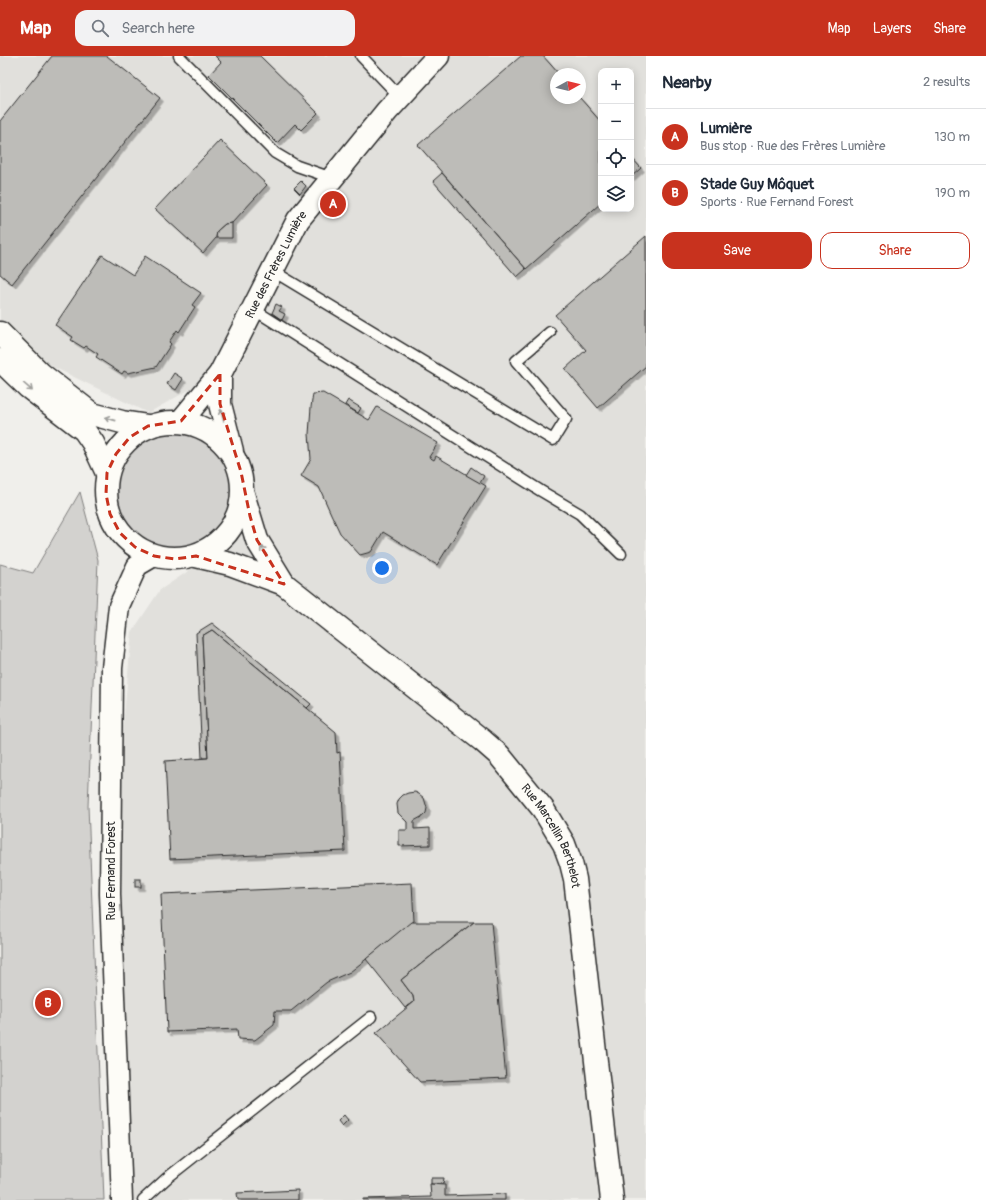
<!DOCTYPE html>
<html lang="en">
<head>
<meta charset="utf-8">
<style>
	body { margin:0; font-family:Pangolin,sans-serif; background:#f2f2f3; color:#1f2937 }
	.controls { position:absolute; right:12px; top:12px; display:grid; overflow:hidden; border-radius:8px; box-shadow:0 2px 10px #0003 }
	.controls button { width:36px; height:36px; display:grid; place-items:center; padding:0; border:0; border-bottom:1px solid #e0e1e3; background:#fff; color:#1f2937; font:20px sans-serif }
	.compass { position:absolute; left:550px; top:12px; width:36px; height:36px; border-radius:50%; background:#fff; box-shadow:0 2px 10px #0003; rotate:82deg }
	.you { position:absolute; left:382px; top:512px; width:14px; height:14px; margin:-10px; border:3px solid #fff; border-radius:50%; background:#1a73e8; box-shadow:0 0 0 6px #1a73e833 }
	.badge { display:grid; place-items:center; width:26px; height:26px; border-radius:50%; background:#c8321e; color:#fff; font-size:13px; font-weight:700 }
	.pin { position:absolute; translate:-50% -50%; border:2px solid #fff; box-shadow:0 1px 4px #0006 }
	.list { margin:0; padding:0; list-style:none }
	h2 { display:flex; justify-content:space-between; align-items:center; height:52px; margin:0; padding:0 16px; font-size:17px }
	h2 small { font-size:13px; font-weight:400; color:#747a83 }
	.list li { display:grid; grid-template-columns:26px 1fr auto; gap:12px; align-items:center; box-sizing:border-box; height:56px; padding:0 16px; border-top:1px solid #e0e1e3 }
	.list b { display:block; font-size:15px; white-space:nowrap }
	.list p { margin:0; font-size:13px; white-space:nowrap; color:#747a83 }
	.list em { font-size:13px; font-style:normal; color:#747a83 }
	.actions { display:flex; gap:8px; padding:12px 16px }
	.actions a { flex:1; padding:9px 0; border:1px solid #c8321e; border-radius:12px; text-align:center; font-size:14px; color:#c8321e }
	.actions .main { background:#c8321e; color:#fff }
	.icon { flex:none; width:22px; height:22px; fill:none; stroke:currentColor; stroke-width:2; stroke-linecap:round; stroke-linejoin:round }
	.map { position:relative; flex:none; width:646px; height:1144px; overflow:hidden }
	header { display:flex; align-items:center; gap:24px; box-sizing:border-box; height:56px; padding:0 20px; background:#c8321e; color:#fff }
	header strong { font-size:19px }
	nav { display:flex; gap:22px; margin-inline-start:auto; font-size:14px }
	.search { width:280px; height:36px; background:#f2f2f3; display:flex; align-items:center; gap:10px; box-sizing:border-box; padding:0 14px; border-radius:12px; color:#747a83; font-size:15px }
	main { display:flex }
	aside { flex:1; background:#fff }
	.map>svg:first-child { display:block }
	.built { fill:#e1e0dc; fill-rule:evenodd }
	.green { fill:#d3d2cf; stroke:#7f7e7d }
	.building { fill:#bdbcb8; stroke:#2b2b2b; filter:url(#shadow) }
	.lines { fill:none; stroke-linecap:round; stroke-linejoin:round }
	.service-casing { stroke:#2b2b2b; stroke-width:13 }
	.minor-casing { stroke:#2b2b2b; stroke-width:23 }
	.tertiary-casing { stroke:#2b2b2b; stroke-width:25 }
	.secondary-casing { stroke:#2b2b2b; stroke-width:25 }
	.service { stroke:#fdfcf7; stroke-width:10 }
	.minor { stroke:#fdfcf7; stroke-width:20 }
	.tertiary { stroke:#fdfcf7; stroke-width:22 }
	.secondary { stroke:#fdfcf7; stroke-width:22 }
	.oneway { stroke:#9e9e9b }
	.marked { fill:none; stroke:#c8321e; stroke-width:3; stroke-dasharray:8 5; stroke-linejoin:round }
	.labels { text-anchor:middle; stroke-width:3.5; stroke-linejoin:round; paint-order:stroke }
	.street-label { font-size:12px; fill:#2b2b2b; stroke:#fdfcf7 }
</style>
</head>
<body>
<header>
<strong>Map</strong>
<div class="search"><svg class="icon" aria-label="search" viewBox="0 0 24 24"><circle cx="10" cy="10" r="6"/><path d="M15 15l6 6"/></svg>Search here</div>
<nav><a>Map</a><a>Layers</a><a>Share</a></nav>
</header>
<main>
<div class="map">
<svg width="646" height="1144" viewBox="0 0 646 1144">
	<defs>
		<filter id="shadow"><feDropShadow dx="3.5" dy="3.5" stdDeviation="0" flood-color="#0004"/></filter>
	</defs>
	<rect width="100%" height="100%" fill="#f0efeb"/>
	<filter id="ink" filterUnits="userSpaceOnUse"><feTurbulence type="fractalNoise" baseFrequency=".025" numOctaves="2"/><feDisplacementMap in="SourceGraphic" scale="8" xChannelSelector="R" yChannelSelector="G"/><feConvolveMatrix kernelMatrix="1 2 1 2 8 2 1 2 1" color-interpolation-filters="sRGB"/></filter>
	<g filter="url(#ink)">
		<path class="built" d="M0,0h646v1144h-515l-6,-158 -6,-274 13,-136 28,-42 103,-69 -32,-125 -33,-11 -50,28 -107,-52 -41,-37zM601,15h30v138h-30zM556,18h24v24h-24z"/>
		<g class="green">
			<circle cx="174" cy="433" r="60"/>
			<polygon points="80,436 98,504 88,750 104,1144 0,1144 0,508 33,517"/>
		</g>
		<g class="building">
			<polygon points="52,0 107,0 160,42 12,228 0,218 0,65"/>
			<polygon points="215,0 260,0 318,57 301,74 295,68 277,87 209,19 221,6"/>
			<polygon points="521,0 543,0 559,18 556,18 556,42 580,42 601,66 601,147 526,213 418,89"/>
			<polygon points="220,84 267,129 232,167 225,168 217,175 216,182 203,197 155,153"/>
			<polygon points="631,101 641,112 631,121"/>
			<polygon points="442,117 526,213 517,221 433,125"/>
			<polygon points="301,125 306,130 300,138 294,132"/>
			<polygon points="232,167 232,182 216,182 217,175 225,168"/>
			<polygon points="646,180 646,310 598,352 565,313 586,294 555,259"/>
			<polygon points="102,199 133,219 145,200 201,237 192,249 195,251 179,276 177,274 169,286 171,288 156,311 128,317 124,315 122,318 96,301 98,298 86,290 84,292 71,284 73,281 55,269"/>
			<polygon points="276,248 282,251 279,255 285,258 282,264 272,257"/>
			<polygon points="174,317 183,323 176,334 167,328"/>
			<polygon points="323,337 369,364 377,351 438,387 429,401 434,404 436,400 486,430 437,509 383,476 371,496 360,499 340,477 331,458 319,431 301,420 311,403 309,378 311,351 313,338"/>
			<polygon points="348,344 361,352 358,357 345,349"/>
			<polygon points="471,411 484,420 480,427 466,419"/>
			<polygon points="212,567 311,648 307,652 212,574 202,580 208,702 202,702 196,577"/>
			<polygon points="212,574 336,676 337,697 340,696 345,795 170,803 165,705 208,702 202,580"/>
			<polygon points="415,736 419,738 424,742 427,752 426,757 423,760 414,765 414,773 430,772 430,789 399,790 399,774 407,774 407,766 398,757 397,748 399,743 403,739 408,737"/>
			<rect x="135" y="823" width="6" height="8"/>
			<polygon points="412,827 414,865 350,916 327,926 291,955 275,955 274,969 255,984 238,983 237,973 167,976 161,838"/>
			<polygon points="411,866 474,866 401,924 413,940 414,946 405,952 366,903"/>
			<polygon points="474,866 491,866 506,1022 420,1026 376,977 414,946 413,940 401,924"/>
			<polygon points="344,1059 348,1064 342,1070 338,1065"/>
			<polygon points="431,1122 444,1122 443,1128 431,1128"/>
			<polygon points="430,1128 445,1129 445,1140 505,1138 505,1144 363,1144 363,1143 431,1141"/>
			<polygon points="298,1134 298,1144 238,1144 237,1137"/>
		</g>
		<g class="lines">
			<g class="service-casing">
				<g id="service">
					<polyline points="179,0 275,97 297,110 332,122"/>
					<polyline points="361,0 400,41"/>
					<polyline points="273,215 553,384 566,363 516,305 550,276"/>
					<polyline points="253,253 541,435 580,458 621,498"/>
					<polyline points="143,1144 167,1122 371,961"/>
				</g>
			</g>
			<g class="minor-casing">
				<polyline id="minor" points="122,1144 110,838 112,612 119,550 137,510 154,500"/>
			</g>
			<g class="tertiary-casing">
				<g id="tertiary">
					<polyline points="243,438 257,484 284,528"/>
					<path id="s1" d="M196,500l34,8 54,20 199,157 16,14 44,54 21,35 7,19 4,16 37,321"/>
				</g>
			</g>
			<g class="secondary-casing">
				<g id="secondary">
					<polyline points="0,277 41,318 92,358 122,366 148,370"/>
					<polyline points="0,304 28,331 84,374 93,387 107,417"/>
					<polyline points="220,318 220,348 232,395"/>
					<path id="s2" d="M181,365l39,-47 78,-154 89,-109 51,-55"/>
					<circle cx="174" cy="434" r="68"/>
				</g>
			</g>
			<use href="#service" class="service"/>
			<use href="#minor" class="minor"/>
			<use href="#tertiary" class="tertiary"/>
			<use href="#secondary" class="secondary"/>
		</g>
		<defs><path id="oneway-shaft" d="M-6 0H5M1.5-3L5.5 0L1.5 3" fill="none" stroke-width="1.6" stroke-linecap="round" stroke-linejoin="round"/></defs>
		<g class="oneway">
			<use href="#oneway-shaft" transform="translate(28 331) rotate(41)"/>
			<use href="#oneway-shaft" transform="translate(222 359) rotate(-104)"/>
			<use href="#oneway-shaft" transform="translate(110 363) rotate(-164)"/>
			<use href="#oneway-shaft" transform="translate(264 495) rotate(-121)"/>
		</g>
	</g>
	<path class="marked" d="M220,318v30l21,68 9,44 7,24 27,44 -88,-28 -21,3 -21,-3 -19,-9 -15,-14 -10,-19 -4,-20 1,-21 9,-19 14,-17 18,-11 33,-5z"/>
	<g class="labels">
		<g class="street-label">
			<text dy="4" stroke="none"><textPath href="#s2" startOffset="184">Rue des Frères Lumière</textPath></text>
			<text dy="4" stroke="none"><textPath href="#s1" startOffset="465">Rue Marcellin Berthelot</textPath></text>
			<text transform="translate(111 815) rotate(-90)" y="4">Rue Fernand Forest</text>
		</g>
	</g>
</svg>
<div class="controls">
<button>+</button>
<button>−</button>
<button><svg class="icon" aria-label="locate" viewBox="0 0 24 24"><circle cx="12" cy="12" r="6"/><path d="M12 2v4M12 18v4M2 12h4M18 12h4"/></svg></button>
<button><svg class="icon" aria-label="layers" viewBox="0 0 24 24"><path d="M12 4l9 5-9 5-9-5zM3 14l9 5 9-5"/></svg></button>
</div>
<svg class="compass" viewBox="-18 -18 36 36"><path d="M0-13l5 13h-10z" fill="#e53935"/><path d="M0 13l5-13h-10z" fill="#747a83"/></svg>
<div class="you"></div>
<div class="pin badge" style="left:333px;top:148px">A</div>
<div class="pin badge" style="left:48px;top:947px">B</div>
</div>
<aside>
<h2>Nearby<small>2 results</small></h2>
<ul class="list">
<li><span class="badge">A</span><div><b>Lumière</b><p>Bus stop · Rue des Frères Lumière</p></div><em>130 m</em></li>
<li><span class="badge">B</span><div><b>Stade Guy Môquet</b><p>Sports · Rue Fernand Forest</p></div><em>190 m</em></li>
</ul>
<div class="actions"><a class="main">Save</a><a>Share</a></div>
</aside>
</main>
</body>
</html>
